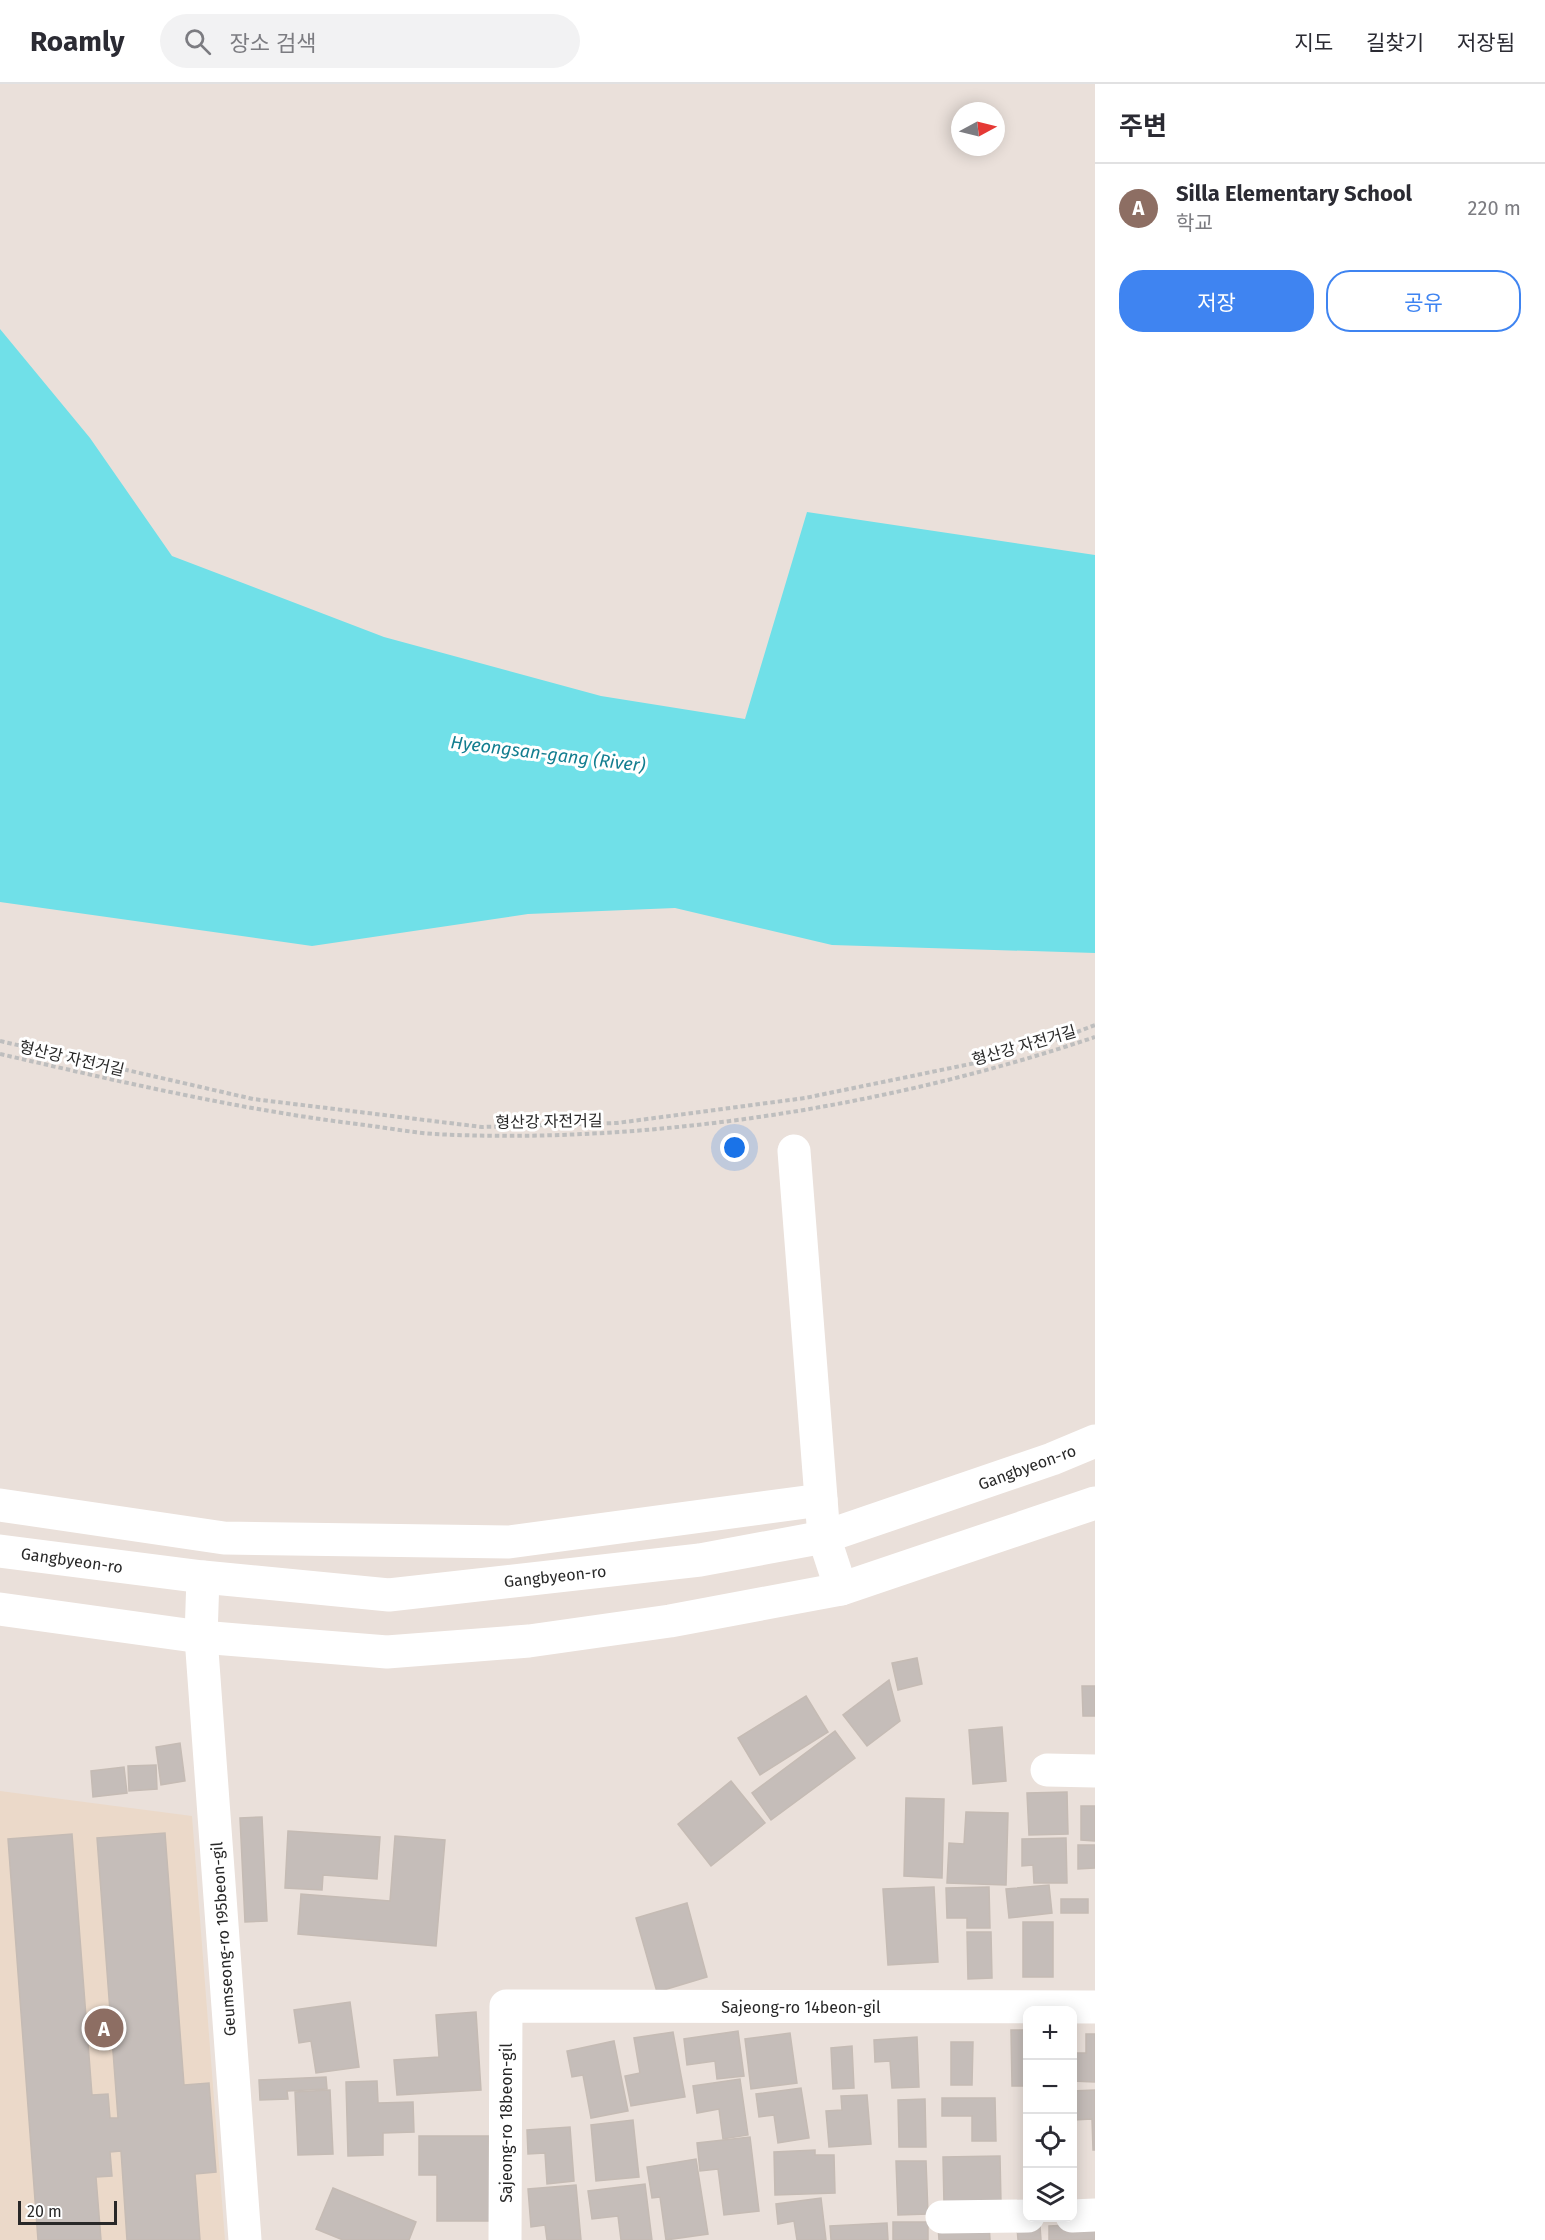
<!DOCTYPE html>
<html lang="ko">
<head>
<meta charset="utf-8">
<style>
	body { margin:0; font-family:"Fira Sans","Noto Sans KR",sans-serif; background:#f2f2f3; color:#2b2b33 }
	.controls { position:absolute; right:18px; bottom:18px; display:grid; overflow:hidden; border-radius:12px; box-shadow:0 3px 15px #0003 }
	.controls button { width:54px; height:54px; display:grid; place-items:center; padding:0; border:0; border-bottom:2px solid #e1e1e2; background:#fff; color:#2b2b33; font:30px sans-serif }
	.compass { position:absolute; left:951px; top:18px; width:54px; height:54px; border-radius:50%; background:#fff; box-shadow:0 3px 15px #0003; rotate:83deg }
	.scale { position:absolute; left:18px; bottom:15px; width:99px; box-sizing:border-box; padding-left:6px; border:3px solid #282828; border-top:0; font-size:16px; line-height:21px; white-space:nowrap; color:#282828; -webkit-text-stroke:4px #fff; paint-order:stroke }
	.you { position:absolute; left:735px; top:1064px; width:21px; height:21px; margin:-15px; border:4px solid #fff; border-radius:50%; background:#1a73e8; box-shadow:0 0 0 9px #1a73e833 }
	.badge { display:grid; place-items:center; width:39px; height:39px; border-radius:50%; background:#3f84f1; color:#fff; font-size:20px; font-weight:700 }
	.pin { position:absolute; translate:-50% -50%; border:3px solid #fff; box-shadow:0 2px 6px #0006 }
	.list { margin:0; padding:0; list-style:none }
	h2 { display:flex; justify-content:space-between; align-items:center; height:78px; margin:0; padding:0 24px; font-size:26px }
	h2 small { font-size:20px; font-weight:400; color:#7c7c81 }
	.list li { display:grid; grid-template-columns:39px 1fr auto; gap:18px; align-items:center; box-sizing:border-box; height:90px; padding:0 24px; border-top:2px solid #e1e1e2 }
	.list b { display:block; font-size:22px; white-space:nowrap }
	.list p { margin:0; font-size:20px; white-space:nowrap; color:#7c7c81 }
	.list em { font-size:20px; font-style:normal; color:#7c7c81 }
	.actions { display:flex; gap:12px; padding:18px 24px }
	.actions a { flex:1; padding:14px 0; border:2px solid #3f84f1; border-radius:24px; text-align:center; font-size:21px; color:#3f84f1 }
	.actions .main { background:#3f84f1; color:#fff }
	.icon { flex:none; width:33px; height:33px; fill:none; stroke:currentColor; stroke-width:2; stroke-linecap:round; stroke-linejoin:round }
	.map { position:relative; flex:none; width:1095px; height:2156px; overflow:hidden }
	header { display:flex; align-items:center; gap:36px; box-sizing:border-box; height:84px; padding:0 30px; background:#fff; border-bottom:2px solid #e1e1e2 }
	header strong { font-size:28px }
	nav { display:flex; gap:33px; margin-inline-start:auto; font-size:21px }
	.search { width:420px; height:54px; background:#f2f2f3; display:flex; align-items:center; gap:15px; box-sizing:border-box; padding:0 21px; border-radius:33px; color:#7c7c81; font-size:22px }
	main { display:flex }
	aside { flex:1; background:#fff }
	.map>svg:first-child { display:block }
	.education { fill:#ebd9c9 }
	.water { fill:#70e0e8 }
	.building { fill:#c5bdb9; stroke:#c5bbb4; stroke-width:1.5 }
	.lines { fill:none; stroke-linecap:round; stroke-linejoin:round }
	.path { stroke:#bebebe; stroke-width:4; stroke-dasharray:4.5 3; stroke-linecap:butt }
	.minor { stroke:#fff; stroke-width:33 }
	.labels { text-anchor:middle; stroke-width:6; stroke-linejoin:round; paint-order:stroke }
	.street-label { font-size:16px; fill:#282828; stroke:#fff }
	.water-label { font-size:18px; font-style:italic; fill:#137e90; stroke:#fff }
</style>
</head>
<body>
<header>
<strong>Roamly</strong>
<div class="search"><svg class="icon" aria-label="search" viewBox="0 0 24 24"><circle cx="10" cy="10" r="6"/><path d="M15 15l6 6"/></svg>장소 검색</div>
<nav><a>지도</a><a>길찾기</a><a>저장됨</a></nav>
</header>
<main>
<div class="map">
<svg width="1095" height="2156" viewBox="0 0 1095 2156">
	<rect width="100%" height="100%" fill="#eae0da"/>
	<polygon class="education" points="0,1707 192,1732 225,2156 0,2156"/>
	<polygon class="water" points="0,245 90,354 172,472 384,553 601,612 745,635 807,428 1095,471 1095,869 832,861 675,824 528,830 312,862 0,818"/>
	<g class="building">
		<polygon points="917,1574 922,1600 898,1606 892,1579"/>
		<polygon points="889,1596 900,1637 867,1662 843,1631"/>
		<polygon points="1082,1602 1095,1602 1095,1632 1083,1632"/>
		<polygon points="806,1612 828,1648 760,1691 738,1654"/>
		<polygon points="1002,1643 1006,1697 973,1700 969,1646"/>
		<polygon points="835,1647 855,1674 771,1736 752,1709"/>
		<polygon points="180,1659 185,1697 161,1701 156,1663"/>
		<polygon points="156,1681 157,1705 129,1707 128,1682"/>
		<polygon points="124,1683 127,1709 93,1713 91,1687"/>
		<polygon points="731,1697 765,1739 711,1782 678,1740"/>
		<polygon points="1067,1708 1068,1750 1029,1751 1027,1709"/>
		<polygon points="906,1714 944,1715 942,1794 904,1792"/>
		<polygon points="1081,1722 1095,1722 1095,1757 1081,1756"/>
		<polygon points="966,1728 1008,1729 1006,1801 947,1799 949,1759 964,1760"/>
		<polygon points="262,1733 267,1837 245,1838 240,1734"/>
		<polygon points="288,1747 380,1753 377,1795 323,1791 322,1806 285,1804"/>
		<polygon points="165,1749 184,2001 209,1999 216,2088 195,2090 200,2156 127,2156 121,2067 110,2068 112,2092 96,2093 101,2156 38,2156 8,1755 72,1750 92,2011 108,2010 110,2034 118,2034 97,1754"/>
		<polygon points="395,1752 445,1756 436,1862 298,1850 301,1810 390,1817"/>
		<polygon points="1066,1754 1067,1799 1034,1799 1033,1781 1022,1782 1022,1755"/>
		<polygon points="1078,1761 1095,1761 1095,1784 1078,1785"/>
		<polygon points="1049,1801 1052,1829 1009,1834 1006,1805"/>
		<polygon points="934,1803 938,1878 888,1881 883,1805"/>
		<polygon points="989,1803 990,1844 967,1844 967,1834 947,1834 946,1804"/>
		<rect x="1061" y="1815" width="27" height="14"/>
		<polygon points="687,1819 707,1893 657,1908 636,1834"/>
		<rect x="1023" y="1838" width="30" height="55"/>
		<polygon points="967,1848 991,1848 992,1894 968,1895"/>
		<polygon points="350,1918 359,1983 316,1989 311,1957 299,1959 294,1926"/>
		<polygon points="476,1928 481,2006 397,2011 394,1976 439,1973 436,1931"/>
		<polygon points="1011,1946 1028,1946 1028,2002 1012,2002"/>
		<polygon points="738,1947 744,1992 717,1995 715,1977 687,1981 684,1955"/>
		<polygon points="673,1948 685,2013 631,2022 625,1992 640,1989 634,1954"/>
		<polygon points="790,1949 797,1999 751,2005 745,1955"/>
		<polygon points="1086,1950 1095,1950 1095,1998 1072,1997 1072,1969 1086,1969"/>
		<polygon points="917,1953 919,2003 892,2004 890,1977 875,1978 874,1956"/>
		<polygon points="614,1957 628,2027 591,2034 583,1991 572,1993 567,1967"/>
		<polygon points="951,1958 973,1958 972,2001 951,2001"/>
		<polygon points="852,1962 854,2004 833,2005 831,1964"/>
		<polygon points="326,1993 327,2005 287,2007 288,2015 260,2016 259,1996"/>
		<polygon points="740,1995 748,2051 723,2055 719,2025 697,2029 693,2002"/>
		<polygon points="377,1997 378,2019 413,2018 414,2048 383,2049 383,2071 348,2072 346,1998"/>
		<polygon points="801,2004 809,2054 778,2059 774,2031 759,2033 756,2010"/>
		<polygon points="330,2006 333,2070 298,2071 295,2008"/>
		<polygon points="1095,2006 1095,2066 1093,2066 1092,2035 1074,2036 1072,2007"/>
		<polygon points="867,2011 871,2060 829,2063 826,2027 842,2026 841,2012"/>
		<polygon points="942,2014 995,2014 996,2057 972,2057 972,2032 942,2032"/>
		<polygon points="925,2015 926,2063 899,2063 898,2016"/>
		<polygon points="633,2036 639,2093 596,2097 591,2041"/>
		<polygon points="570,2043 574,2097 547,2100 545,2069 528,2070 527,2046"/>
		<polygon points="419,2052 489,2052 490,2137 437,2137 437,2091 419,2091"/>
		<polygon points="750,2053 759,2127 724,2131 718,2085 700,2087 697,2059"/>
		<polygon points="815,2066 815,2071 834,2071 835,2109 775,2111 774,2068"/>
		<polygon points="1000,2072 1001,2120 944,2121 943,2073"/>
		<polygon points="696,2075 708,2150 666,2156 660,2113 652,2114 647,2083"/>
		<polygon points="896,2077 926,2077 928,2130 898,2131"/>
		<polygon points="645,2100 652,2156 621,2156 618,2132 592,2135 588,2107"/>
		<polygon points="576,2101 581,2156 547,2156 545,2141 531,2143 528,2105"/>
		<polygon points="333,2104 416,2138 409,2156 343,2156 316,2145"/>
		<polygon points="821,2114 826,2156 797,2156 794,2137 778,2140 776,2120"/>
		<rect x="893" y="2138" width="35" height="18"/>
		<polygon points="887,2139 888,2156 831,2156 830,2142"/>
		<polygon points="989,2140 990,2156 939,2156 938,2141"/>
		<polygon points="1095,2140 1095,2156 1049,2156 1049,2142"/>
		<polygon points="1040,2142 1041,2156 1018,2156 1017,2143"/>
	</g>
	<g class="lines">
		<g class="path">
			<polyline points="0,957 253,1015 482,1043 617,1039 805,1014 980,978 1054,957 1095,941"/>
			<path d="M0,970c118,27 236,55 357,70 25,3 51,8 77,10 216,11 457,-28 661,-97"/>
		</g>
		<g class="minor">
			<polyline points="794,1067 824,1453 841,1505"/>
			<polyline points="0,1421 224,1454 509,1458 821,1416"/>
			<polyline points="0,1467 203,1493 389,1511 700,1476 824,1453 1052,1375 1095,1357"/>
			<polyline points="203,1493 201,1553 245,2156"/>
			<polyline points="0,1525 201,1553 387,1568 529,1557 670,1537 841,1505 1095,1419"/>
			<polyline points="1047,1686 1095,1687"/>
			<polyline points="1072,2132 1095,2131"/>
			<polyline points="942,2133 1028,2132"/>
			<polyline points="505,2156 506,1922 1095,1923"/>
		</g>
	</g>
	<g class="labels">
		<g class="street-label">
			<text transform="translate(1024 961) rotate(-16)" y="6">형산강 자전거길</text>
			<text transform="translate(72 974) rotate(13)" y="6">형산강 자전거길</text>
			<text transform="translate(549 1037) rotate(-1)" y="6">형산강 자전거길</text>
			<text transform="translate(1027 1383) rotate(-20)" y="6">Gangbyeon-ro</text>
			<text transform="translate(72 1476) rotate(8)" y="6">Gangbyeon-ro</text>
			<text transform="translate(555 1492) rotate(-6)" y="6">Gangbyeon-ro</text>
			<text transform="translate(223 1855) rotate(-94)" y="6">Geumseong-ro 195beon-gil</text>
			<text x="801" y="1929">Sajeong-ro 14beon-gil</text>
			<text transform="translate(506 2039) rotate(-90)" y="6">Sajeong-ro 18beon-gil</text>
		</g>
		<g class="water-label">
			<text transform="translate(548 670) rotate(7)" y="6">Hyeongsan-gang (River)</text>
		</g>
	</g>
</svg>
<div class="controls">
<button>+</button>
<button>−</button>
<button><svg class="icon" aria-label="locate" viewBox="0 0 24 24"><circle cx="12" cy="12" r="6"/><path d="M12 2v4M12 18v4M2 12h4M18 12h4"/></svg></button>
<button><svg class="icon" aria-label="layers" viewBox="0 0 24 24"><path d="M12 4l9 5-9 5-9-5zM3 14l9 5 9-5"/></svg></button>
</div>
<svg class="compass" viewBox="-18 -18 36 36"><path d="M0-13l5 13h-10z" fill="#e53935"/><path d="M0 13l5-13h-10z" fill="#7c7c81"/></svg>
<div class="scale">20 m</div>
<div class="you"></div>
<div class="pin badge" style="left:104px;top:1944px;background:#8d6e63">A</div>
</div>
<aside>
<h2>주변<small></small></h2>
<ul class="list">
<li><span class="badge" style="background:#8d6e63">A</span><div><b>Silla Elementary School</b><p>학교</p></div><em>220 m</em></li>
</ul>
<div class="actions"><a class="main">저장</a><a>공유</a></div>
</aside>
</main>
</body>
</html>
